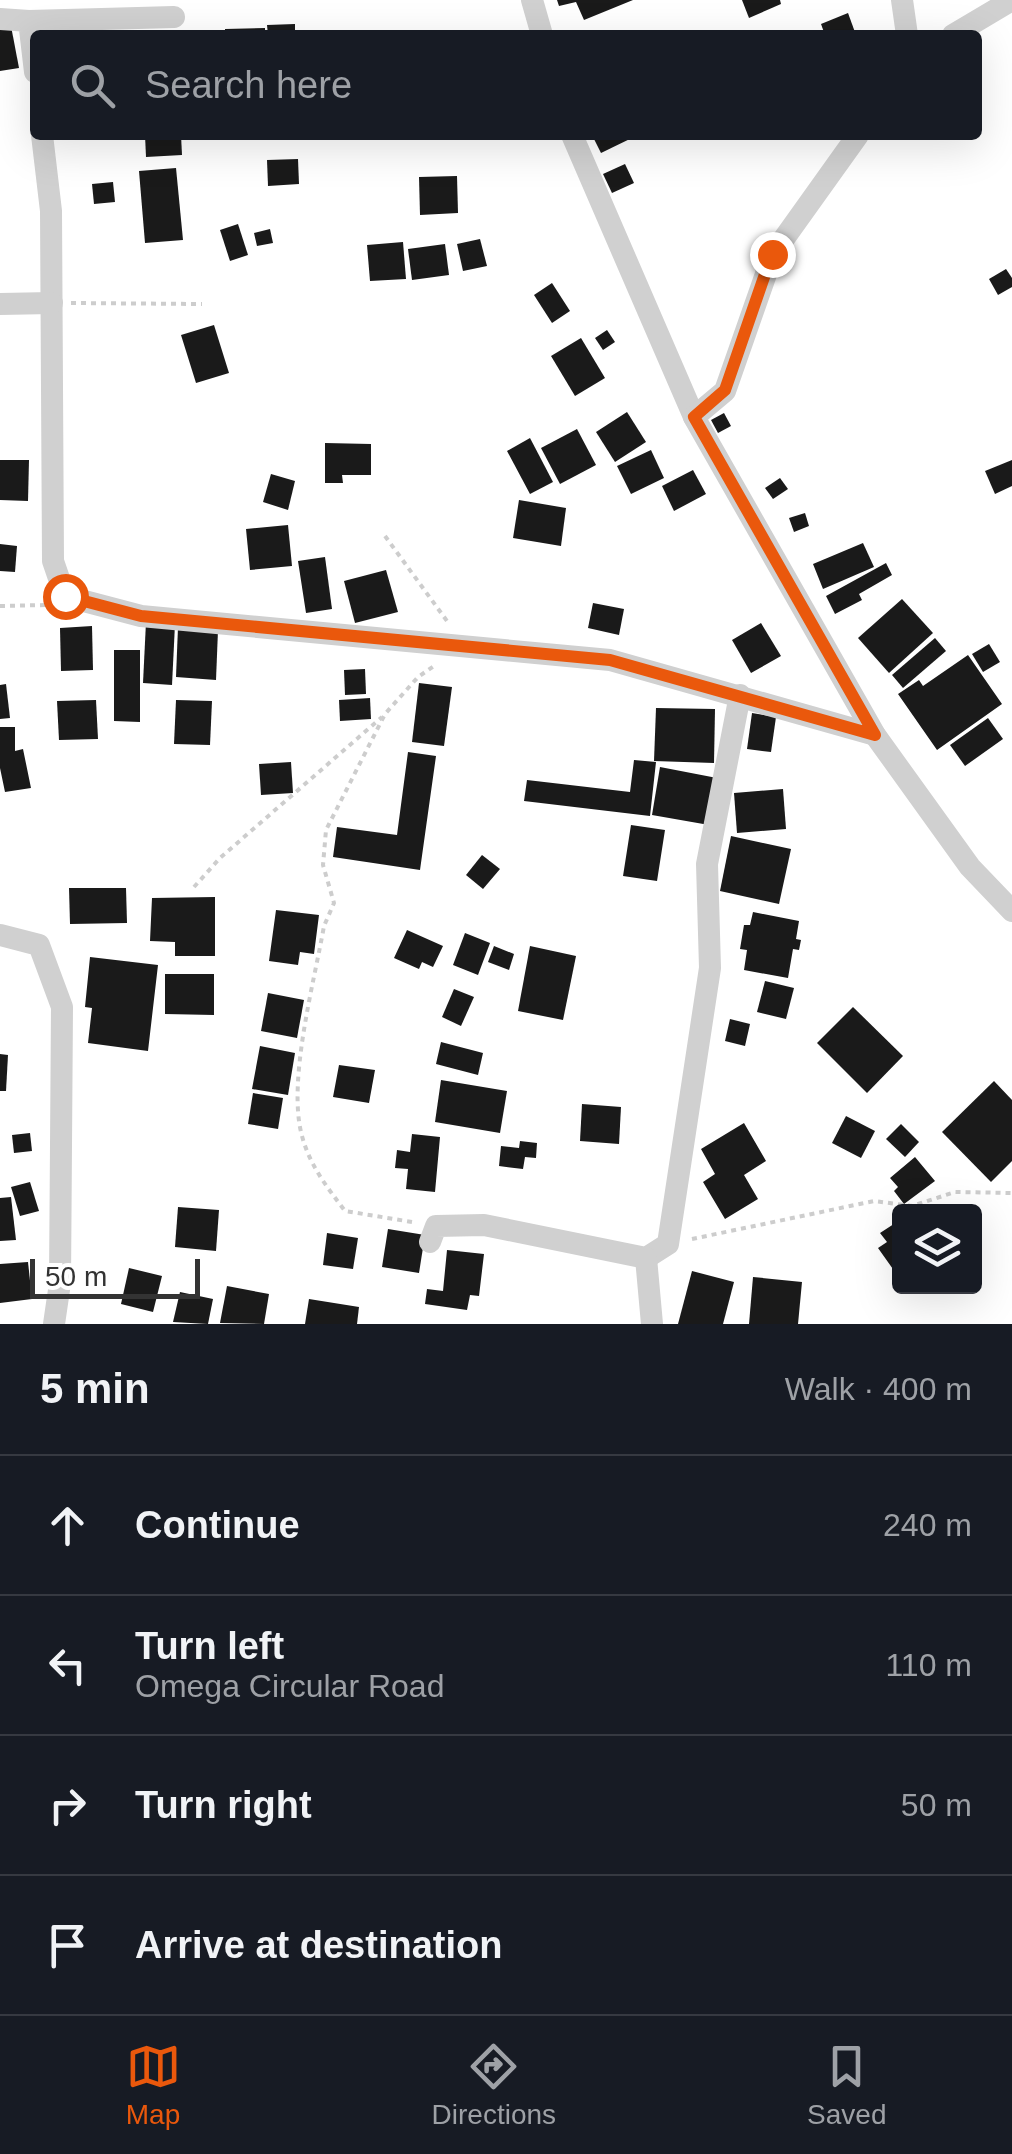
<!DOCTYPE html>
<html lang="en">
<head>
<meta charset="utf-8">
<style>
	body { margin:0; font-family:Helvetica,sans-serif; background:#242831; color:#f1f3f6 }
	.controls { position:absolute; right:30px; bottom:30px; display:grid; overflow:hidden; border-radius:10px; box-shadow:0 10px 40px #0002 }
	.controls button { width:90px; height:90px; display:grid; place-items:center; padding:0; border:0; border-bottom:2px solid #363941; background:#171b24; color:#f1f3f6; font:50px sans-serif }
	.scale { position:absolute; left:30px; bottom:25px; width:170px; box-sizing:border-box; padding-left:10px; border:5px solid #333; border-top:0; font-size:28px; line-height:35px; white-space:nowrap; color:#333; -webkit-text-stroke:8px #fff; paint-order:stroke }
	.stop { position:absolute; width:30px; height:30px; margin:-22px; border:8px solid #ea580c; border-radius:50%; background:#fff }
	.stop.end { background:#ea580c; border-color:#fff; box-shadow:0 2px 10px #0008 }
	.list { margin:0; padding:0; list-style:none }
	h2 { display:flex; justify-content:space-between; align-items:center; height:130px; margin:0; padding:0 40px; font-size:42px }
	h2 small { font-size:32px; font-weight:400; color:#9ea1a6 }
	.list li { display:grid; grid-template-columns:65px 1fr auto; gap:30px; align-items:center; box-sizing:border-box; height:140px; padding:0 40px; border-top:2px solid #363941 }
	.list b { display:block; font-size:38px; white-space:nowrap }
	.list p { margin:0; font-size:32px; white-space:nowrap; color:#9ea1a6 }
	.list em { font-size:32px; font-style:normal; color:#9ea1a6 }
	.icon { flex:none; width:55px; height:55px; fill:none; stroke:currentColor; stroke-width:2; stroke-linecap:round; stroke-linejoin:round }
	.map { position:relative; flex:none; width:1012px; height:1324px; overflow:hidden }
	.search { position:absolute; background:#171b24; box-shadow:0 10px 40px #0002; left:30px; right:30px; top:30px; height:110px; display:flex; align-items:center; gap:25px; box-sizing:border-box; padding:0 35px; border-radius:10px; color:#9ea1a6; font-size:38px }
	.sheet { height:690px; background:#171b24 }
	nav { display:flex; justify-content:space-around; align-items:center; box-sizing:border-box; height:140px; border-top:2px solid #363941; background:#171b24; font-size:28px; color:#9ea1a6 }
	nav a { display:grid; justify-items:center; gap:5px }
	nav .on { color:#ea580c }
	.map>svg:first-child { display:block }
	.building { fill:#1a1a1a }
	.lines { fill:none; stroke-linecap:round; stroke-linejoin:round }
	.path { stroke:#cdcdcd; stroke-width:4; stroke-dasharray:5 5; stroke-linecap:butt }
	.minor { stroke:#d0d0d0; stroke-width:22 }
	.route { stroke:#ea580c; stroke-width:12 }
</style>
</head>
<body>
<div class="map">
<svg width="1012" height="1324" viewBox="0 0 1012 1324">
	<rect width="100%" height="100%" fill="#fff"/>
	<g class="building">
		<polygon points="557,0 633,0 584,20 576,2 559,6"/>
		<polygon points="742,0 780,0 781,4 749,18"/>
		<polygon points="848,13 856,35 825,35 821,24"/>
		<polygon points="295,24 295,35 268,35 267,25"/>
		<polygon points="11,26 19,68 0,71 0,28"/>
		<polygon points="265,28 265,35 225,35 225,29"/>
		<polygon points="145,135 181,135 182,155 146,157"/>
		<polygon points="592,135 638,135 601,153"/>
		<polygon points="298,159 299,184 268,186 267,160"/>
		<polygon points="625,164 634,183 612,193 603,174"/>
		<polygon points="176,168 183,240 145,243 139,171"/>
		<polygon points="457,176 458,213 420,215 419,177"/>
		<polygon points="113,182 115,202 94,204 92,184"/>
		<polygon points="238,224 248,255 230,261 220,230"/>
		<polygon points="270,229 273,243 257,246 254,233"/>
		<polygon points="480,239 487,266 463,271 457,244"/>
		<polygon points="403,242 406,279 370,281 367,245"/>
		<polygon points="445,244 449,275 412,280 408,249"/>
		<polygon points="1006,269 1012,278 1012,287 998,295 989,279"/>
		<polygon points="552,283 570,311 552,323 534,295"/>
		<polygon points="214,325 229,373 196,383 181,335"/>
		<polygon points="607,330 615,342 603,350 595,338"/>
		<polygon points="581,338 605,378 575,396 551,356"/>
		<polygon points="627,412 646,442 615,462 596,432"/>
		<polygon points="724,413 731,426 718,433 711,420"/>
		<polygon points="577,429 596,465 560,484 541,448"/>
		<polygon points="530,438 553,482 530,494 507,451"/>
		<polygon points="325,443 371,444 371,475 342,475 343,483 325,483"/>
		<polygon points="651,450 664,478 631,494 617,466"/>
		<polygon points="0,460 29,460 28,501 0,500"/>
		<polygon points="1012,460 1012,486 995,494 985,471"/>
		<polygon points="693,470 706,494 674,511 662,486"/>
		<polygon points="271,474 295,481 288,510 263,502"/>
		<polygon points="780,478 788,489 773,499 765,488"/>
		<polygon points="519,500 566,508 561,546 513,538"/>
		<polygon points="805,513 809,526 794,532 789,518"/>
		<polygon points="288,525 292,566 250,570 246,529"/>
		<polygon points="863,543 874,567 823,589 813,564"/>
		<polygon points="0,544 17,546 15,572 0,571"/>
		<polygon points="325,557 332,609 306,613 298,561"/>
		<polygon points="886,563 892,575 859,594 862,600 835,614 826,596"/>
		<polygon points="386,570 398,612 355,623 344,581"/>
		<polygon points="902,599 933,633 889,673 858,638"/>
		<polygon points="593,603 624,609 619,635 588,628"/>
		<polygon points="146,622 175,624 172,685 143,683"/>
		<polygon points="761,623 781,656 751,673 732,640"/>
		<polygon points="92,626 93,670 61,671 60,628"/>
		<polygon points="178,627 218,630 216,680 176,677"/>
		<polygon points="935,638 946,651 903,688 892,675"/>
		<polygon points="989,644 1000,662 983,672 972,654"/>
		<polygon points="114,650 140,650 140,722 114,721"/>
		<polygon points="968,655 1002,704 937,750 898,694 919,680 923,686"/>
		<polygon points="365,669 366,694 345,695 344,670"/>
		<polygon points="419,683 452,687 444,746 412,742"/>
		<polygon points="6,684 10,718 0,719 0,685"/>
		<polygon points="370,698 371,719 340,721 339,700"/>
		<polygon points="96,700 98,739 59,740 57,701"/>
		<polygon points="176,700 212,701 210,745 174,744"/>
		<polygon points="656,708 715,709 714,763 654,761"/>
		<polygon points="752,713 776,717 771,752 747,749"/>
		<polygon points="988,718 1003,739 965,766 950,745"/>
		<polygon points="0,727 15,727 15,751 23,749 31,788 5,792 0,768"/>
		<polygon points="408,752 436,756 420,870 333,857 337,827 397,835"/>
		<polygon points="634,760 656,762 650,816 524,801 527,780 630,792"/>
		<polygon points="291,762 293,793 261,795 259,764"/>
		<polygon points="660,767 717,778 709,825 652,815"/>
		<polygon points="783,789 786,829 737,833 734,793"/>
		<polygon points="631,825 665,830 657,881 623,876"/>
		<polygon points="731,836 791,849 779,904 720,891"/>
		<polygon points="482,855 500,869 483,889 466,875"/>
		<polygon points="69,888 126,888 127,923 70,924"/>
		<polygon points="215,897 215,956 175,956 175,942 150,941 152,898"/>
		<polygon points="276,910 319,915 314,954 300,952 298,965 269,961"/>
		<polygon points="753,912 799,921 796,939 801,940 799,950 793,949 788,978 744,970 747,950 740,949 744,925 750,925"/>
		<polygon points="407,930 443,946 433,967 422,962 419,969 394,958"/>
		<polygon points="465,933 490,943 478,975 453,965"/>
		<polygon points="494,946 514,954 509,970 488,962"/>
		<polygon points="530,946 576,956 563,1020 518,1011"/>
		<polygon points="90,957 158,965 148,1051 88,1043 92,1008 85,1007"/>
		<polygon points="165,974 214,974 214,1015 165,1014"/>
		<polygon points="765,981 794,988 786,1019 757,1012"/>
		<polygon points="454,989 474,997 461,1026 442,1017"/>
		<polygon points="268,993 304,1000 297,1038 261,1031"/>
		<polygon points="853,1007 903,1056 867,1093 817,1043"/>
		<polygon points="730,1019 750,1024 745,1046 725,1041"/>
		<polygon points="441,1042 483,1053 478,1075 436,1064"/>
		<polygon points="260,1046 295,1053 288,1095 252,1089"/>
		<polygon points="0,1054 8,1055 6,1091 0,1091"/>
		<polygon points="339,1065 375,1070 369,1103 333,1097"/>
		<polygon points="441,1080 507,1091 500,1133 435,1122"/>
		<polygon points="994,1081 1012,1100 1012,1161 991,1182 942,1132"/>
		<polygon points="253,1093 283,1098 278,1129 248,1124"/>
		<polygon points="582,1104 621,1107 619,1144 580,1141"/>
		<polygon points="846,1116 875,1131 861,1158 832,1143"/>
		<polygon points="744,1123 766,1161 744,1175 758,1199 725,1219 703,1182 715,1174 701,1149"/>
		<polygon points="901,1124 919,1142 905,1157 886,1139"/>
		<polygon points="30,1133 32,1151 14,1153 12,1135"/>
		<polygon points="412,1134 440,1137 435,1192 406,1189 408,1169 395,1168 397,1150 410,1152"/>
		<polygon points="520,1141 537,1143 536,1158 525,1157 523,1169 499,1166 501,1146 519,1148"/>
		<polygon points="915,1157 935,1181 904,1204 894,1191 898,1187 890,1178"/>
		<polygon points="30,1182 39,1211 20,1216 11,1187"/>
		<polygon points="11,1197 16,1240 0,1241 0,1198"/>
		<polygon points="178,1207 219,1210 216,1251 175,1247"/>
		<polygon points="900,1220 900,1279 878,1248 887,1242 880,1233"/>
		<polygon points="388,1229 425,1235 419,1273 382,1267"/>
		<polygon points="327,1233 358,1238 353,1269 323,1265"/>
		<polygon points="447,1250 484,1254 479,1296 470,1295 467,1310 425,1304 427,1289 443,1291"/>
		<polygon points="28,1262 32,1299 0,1303 0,1264"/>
		<polygon points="129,1268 162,1276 153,1312 121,1304"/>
		<polygon points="692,1271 734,1282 723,1324 678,1324"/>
		<polygon points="753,1277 802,1282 798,1324 749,1324"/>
		<polygon points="227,1286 269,1294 264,1324 220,1323"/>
		<polygon points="180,1292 213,1299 208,1324 173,1322"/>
		<polygon points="309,1299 359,1307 357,1324 305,1324"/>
	</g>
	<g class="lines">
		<g class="path">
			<polyline points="71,303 202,304"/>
			<polyline points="385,536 447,621"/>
			<polyline points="0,606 47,605"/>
			<polyline points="194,887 220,858 382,717"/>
			<path d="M412,1222l-67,-11c-18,-24 -35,-45 -43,-75 -15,-54 12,-153 22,-210l10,-23 -11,-38 3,-35 59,-116 33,-37 16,-11"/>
			<polyline points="692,1239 874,1201 912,1206 955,1192 1012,1193"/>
		</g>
		<g class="minor">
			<polyline points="532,0 542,35"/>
			<polyline points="902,0 907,35"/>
			<polyline points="0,19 29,21 35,72"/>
			<polyline points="29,21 174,17"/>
			<polyline points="953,35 1012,0"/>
			<polyline points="42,135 51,211 53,561 65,596 141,616 610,660 875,735"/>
			<polyline points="572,135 694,417 875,735 970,867 1012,911"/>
			<polyline points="0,304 52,303"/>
			<polyline points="694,417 725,391 773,254 858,135"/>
			<polyline points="0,935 39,945 62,1007 60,1283 54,1324"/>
			<polyline points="430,1242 436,1226 484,1225 646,1258 668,1244 710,968 707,864 740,695"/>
			<polyline points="646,1258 652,1324"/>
		</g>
	</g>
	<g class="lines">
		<polyline class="route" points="65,596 141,616 610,660 875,735 694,417 725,390 772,254"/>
	</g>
</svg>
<div class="controls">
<button><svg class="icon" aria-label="layers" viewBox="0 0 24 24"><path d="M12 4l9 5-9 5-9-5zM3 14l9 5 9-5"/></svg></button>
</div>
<div class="scale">50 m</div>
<div class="stop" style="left:65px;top:596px"></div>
<div class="stop end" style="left:772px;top:254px"></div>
<div class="search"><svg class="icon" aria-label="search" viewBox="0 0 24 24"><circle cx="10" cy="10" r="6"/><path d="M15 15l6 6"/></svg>Search here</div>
</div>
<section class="sheet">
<h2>5 min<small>Walk · 400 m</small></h2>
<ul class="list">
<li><svg class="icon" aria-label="ahead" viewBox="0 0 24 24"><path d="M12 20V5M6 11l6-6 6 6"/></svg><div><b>Continue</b></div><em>240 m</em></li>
<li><svg class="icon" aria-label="left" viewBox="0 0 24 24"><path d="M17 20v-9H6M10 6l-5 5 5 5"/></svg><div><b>Turn left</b><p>Omega Circular Road</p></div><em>110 m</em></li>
<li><svg class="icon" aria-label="right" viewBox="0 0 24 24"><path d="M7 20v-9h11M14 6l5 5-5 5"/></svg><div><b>Turn right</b></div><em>50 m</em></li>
<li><svg class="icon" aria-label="arrive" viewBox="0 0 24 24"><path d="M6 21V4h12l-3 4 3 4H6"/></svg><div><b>Arrive at destination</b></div></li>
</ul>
</section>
<nav>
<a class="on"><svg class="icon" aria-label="map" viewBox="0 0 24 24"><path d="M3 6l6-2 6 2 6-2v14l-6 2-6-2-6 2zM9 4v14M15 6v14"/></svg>Map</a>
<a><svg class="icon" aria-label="directions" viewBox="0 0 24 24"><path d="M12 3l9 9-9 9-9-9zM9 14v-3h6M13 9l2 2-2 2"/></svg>Directions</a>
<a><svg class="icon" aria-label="saved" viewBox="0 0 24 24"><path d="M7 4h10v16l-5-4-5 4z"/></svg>Saved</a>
</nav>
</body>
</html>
